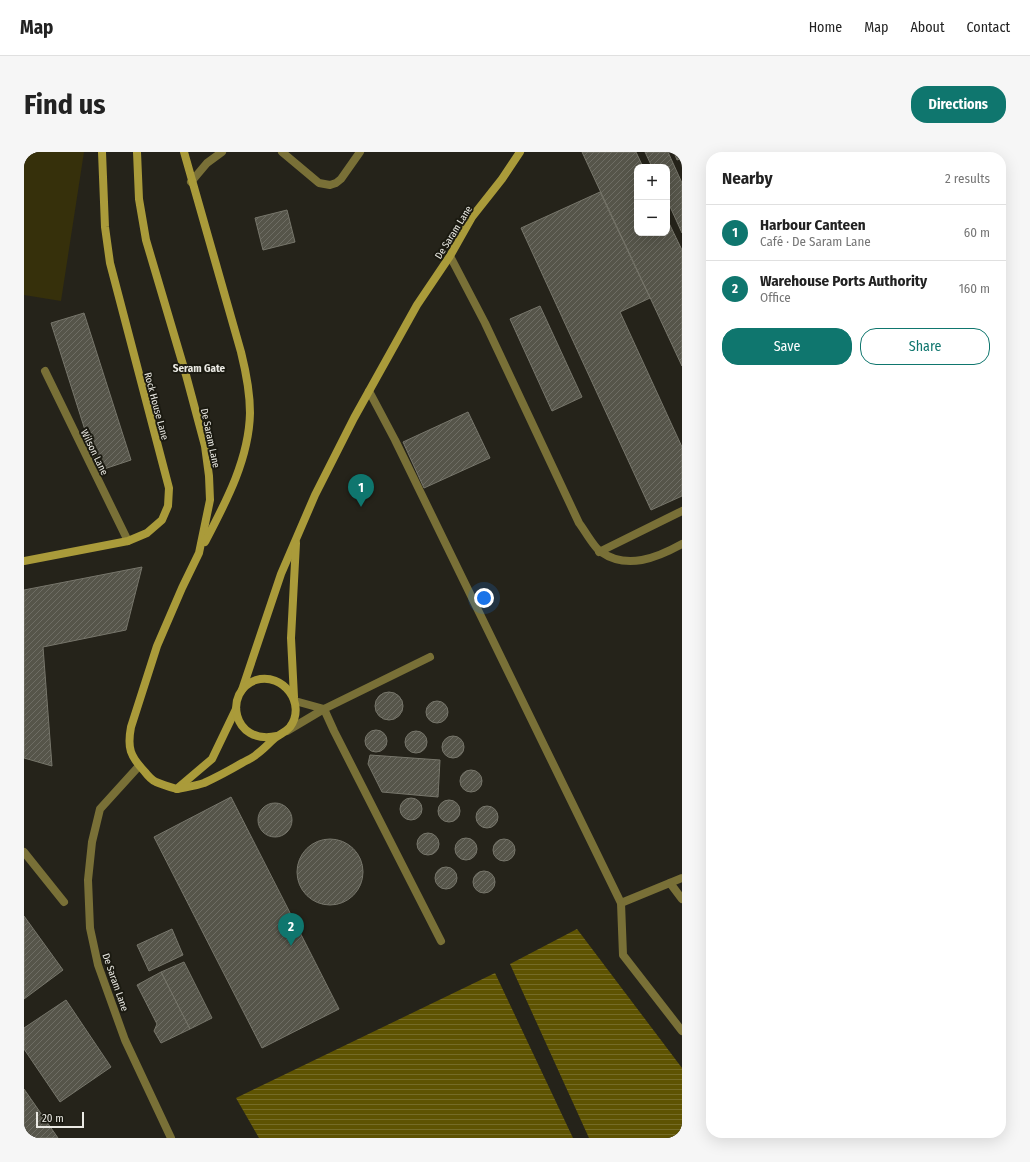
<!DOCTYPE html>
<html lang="en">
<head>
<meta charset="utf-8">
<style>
	body { margin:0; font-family:"Fira Sans Condensed",sans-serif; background:#f6f6f6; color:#222 }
	.controls { position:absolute; right:12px; top:12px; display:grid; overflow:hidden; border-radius:8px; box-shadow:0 4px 16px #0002 }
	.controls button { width:36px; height:36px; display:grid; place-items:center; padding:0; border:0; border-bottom:1px solid #e0e0e0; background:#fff; color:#222; font:20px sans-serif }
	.scale { position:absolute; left:12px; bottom:10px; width:48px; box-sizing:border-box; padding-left:4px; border:2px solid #eae9e3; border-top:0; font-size:11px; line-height:14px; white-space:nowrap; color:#eae9e3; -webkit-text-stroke:3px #1b1a11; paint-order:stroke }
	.you { position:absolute; left:460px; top:446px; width:14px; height:14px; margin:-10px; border:3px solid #fff; border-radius:50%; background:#1a73e8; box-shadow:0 0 0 6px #1a73e833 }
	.badge { display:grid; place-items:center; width:26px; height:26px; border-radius:50%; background:#0f766e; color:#fff; font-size:13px; font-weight:700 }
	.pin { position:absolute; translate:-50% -33px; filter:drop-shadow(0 1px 2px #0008) }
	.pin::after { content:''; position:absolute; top:21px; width:14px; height:12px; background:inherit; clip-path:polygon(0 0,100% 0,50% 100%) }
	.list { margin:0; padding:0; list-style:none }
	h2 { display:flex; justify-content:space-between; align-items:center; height:52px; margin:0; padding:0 16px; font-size:17px }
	h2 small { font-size:13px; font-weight:400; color:#767676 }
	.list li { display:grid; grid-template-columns:26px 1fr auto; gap:12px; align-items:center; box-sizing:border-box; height:56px; padding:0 16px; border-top:1px solid #e0e0e0 }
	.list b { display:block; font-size:15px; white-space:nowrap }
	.list p { margin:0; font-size:13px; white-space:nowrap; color:#767676 }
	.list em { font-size:13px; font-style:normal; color:#767676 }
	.actions { display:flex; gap:8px; padding:12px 16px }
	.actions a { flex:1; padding:9px 0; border:1px solid #0f766e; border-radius:16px; text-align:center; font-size:14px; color:#0f766e }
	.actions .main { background:#0f766e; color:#fff }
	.map { position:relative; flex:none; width:658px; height:986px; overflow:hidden; border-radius:16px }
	header { display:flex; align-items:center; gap:24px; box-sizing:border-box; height:56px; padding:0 20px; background:#fff; border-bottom:1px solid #e0e0e0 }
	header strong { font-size:19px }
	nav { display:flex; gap:22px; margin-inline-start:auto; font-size:14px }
	.intro { display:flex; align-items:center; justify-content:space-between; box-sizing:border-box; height:96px; padding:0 24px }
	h1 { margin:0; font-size:28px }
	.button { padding:10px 18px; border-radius:16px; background:#0f766e; color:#fff; font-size:14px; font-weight:700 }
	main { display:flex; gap:24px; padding:0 24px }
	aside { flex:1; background:#fff; border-radius:16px; box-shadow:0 4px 16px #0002 }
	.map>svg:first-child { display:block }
	.pitch { fill:#36300b }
	.water { fill:url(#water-rules) }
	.building { fill:url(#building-hatch); stroke:#77766b }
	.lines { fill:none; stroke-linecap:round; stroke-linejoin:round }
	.lane { stroke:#797037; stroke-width:8 }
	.street { stroke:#797037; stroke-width:8 }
	.secondary { stroke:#aa9b3a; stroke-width:8 }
	.labels { text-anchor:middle; stroke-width:4; stroke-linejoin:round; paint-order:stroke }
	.street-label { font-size:10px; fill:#eae9e3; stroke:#1b1a11 }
	.neighbourhood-label { font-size:11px; font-weight:bold; fill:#eae9e3; stroke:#1b1a11 }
</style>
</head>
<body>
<header>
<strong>Map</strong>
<nav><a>Home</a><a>Map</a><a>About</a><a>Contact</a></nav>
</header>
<div class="intro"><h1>Find us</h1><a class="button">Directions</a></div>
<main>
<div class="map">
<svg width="658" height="986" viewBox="0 0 658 986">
	<defs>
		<pattern id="water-rules" width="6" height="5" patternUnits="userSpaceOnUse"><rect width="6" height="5" fill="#5e5302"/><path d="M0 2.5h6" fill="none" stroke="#756c27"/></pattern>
		<pattern id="building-hatch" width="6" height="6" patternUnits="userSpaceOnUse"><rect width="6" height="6" fill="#56554a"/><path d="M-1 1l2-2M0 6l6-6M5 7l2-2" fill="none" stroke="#6e6d64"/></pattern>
	</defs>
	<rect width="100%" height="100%" fill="#25231a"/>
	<polygon class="pitch" points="0,0 60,0 37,149 0,143"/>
	<g class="water">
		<polygon points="553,777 658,916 658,986 565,986 486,812"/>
		<polygon points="471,821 549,986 235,986 212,946"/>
	</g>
	<g class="building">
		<polygon points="558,0 612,0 619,15 613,15 613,81 643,81 643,67 658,98 658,214"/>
		<polygon points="621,0 644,0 658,31 658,81 643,48 643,15 628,15"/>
		<polygon points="650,0 658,0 658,6 653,8"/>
		<polygon points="576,40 626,146 596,160 658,295 658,344 627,358 497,76"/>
		<polygon points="263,58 271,90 239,98 231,66"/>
		<polygon points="516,154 558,245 528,259 486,167"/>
		<polygon points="60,161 107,308 74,319 27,171"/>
		<polygon points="444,260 466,306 400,336 379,290"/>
		<polygon points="118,415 102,478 19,495 28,614 0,606 0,438"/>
		<circle cx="365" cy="554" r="14"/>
		<circle cx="413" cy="560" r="11"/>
		<circle cx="352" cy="589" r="11"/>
		<circle cx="392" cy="590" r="11"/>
		<circle cx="429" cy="595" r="11"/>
		<polygon points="346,603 416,608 414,645 358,640 344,612"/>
		<circle cx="447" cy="629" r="11"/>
		<polygon points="207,645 315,857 238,896 130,685"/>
		<circle cx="387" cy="657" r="11"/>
		<circle cx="425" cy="659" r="11"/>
		<circle cx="251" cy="668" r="17"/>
		<circle cx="463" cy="665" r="11"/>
		<circle cx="404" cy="692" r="11"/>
		<circle cx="442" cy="697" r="11"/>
		<circle cx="306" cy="720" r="33"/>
		<circle cx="480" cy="698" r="11"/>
		<circle cx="422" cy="726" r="11"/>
		<circle cx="460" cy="730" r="11"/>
		<polygon points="0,764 39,818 0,847"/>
		<polygon points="148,777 159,803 125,819 113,793"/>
		<polygon points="160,810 188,866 166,877 137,820"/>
		<polygon points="137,820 166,877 137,891 130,879 133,872 113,833"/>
		<polygon points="42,848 87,915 36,950 0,897 0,876"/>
		<polygon points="0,937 34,986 0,986"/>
	</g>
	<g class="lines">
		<g class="lane">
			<polyline points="167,30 183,11 198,0"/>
			<path d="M426,104l35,67 94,200c5,6 15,25 22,29 26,18 56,6 81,-8"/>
			<polyline points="345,239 371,288 597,751 599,803 658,879"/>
			<polyline points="575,400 658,359"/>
			<polyline points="271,549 300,557"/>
			<polyline points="300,557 310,579 417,789"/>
			<polyline points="263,579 300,557 406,505"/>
			<polyline points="115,614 76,657 68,690 64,728 66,776 74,813 101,888 147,986"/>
			<polyline points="0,700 40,750"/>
			<polyline points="646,731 658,747"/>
			<polyline points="597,751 658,726"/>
		</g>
		<g class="street">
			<polyline points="258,0 295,31 306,33 312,31 317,27 336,0"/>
			<polyline points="21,219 104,389"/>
		</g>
		<g class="secondary">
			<path d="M113,0l2,47 7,41 40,135 19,71 4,30 1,24 -11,53 -17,35 -25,58 -26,81c-4,21 -1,29 14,45 3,4 7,8 11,10 7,3 14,5 21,7"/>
			<path d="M160,0l57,200c5,20 9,40 9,61 -1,46 -24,89 -45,129"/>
			<polyline points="0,409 104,389 123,381 138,368 144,354 145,336 86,111 81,75 78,0"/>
			<polyline points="218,538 257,422 291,343 330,266 393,153 426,104 448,65 478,27 496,0"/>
			<polyline points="270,545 267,486 272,391"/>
			<polyline points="155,635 188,607 212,557"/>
			<path d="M153,637c9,-2 18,-3 27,-6 13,-6 26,-13 38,-20 5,-3 11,-5 15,-9 7,-5 12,-11 18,-16 5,-4 11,-6 15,-11 17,-23 -7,-55 -34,-47 -33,11 -24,66 21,56"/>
		</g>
	</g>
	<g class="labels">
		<g class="street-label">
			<text transform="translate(429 80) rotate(-58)" y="4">De Saram Lane</text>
			<text transform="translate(133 254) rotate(75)" y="4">Rock House Lane</text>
			<text transform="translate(187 286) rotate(78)" y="4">De Saram Lane</text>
			<text transform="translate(71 300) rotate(64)" y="4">Wilson Lane</text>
			<text transform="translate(92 830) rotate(71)" y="4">De Saram Lane</text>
		</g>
		<g class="neighbourhood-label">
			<text x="175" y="220">Seram Gate</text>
		</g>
	</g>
</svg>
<div class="controls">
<button>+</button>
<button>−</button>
</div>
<div class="scale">20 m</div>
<div class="you"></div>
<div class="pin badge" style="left:337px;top:355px">1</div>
<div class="pin badge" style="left:267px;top:794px">2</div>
</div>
<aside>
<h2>Nearby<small>2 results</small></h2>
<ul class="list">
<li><span class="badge">1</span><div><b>Harbour Canteen</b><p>Café · De Saram Lane</p></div><em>60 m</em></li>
<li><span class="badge">2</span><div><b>Warehouse Ports Authority</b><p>Office</p></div><em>160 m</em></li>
</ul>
<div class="actions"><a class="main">Save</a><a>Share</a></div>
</aside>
</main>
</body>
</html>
